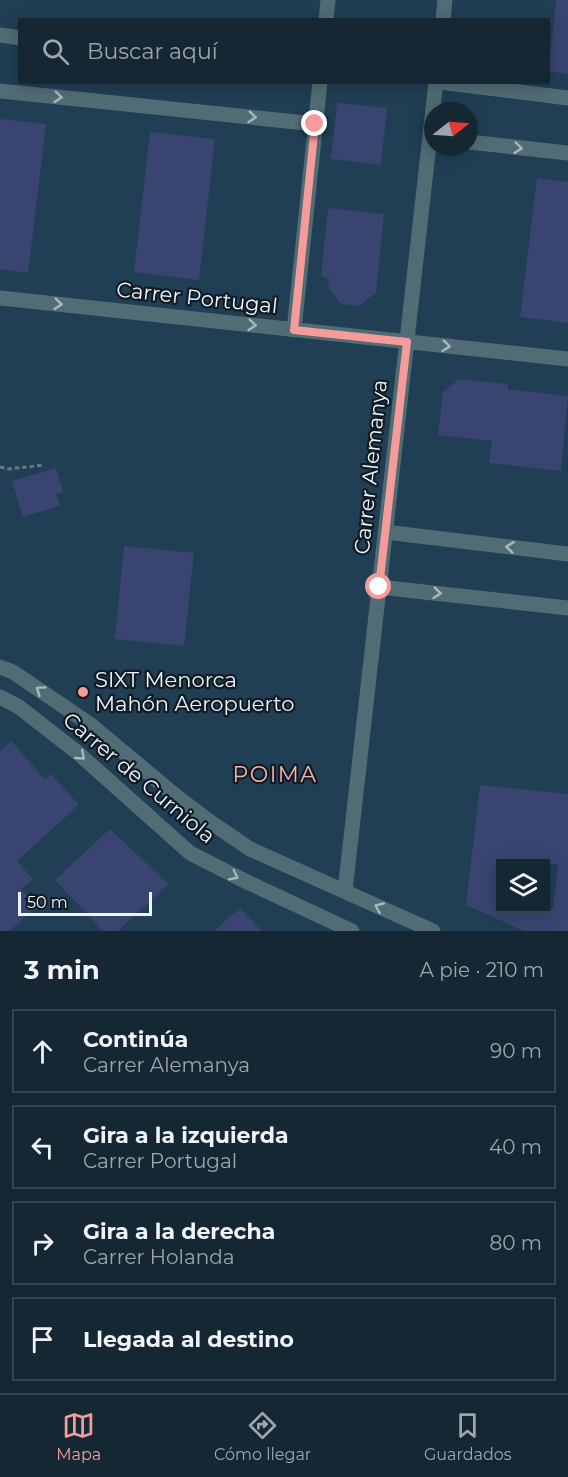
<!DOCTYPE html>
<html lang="es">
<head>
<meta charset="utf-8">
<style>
	body { margin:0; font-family:Montserrat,sans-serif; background:#233340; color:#f1f3f6 }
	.controls { position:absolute; right:18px; bottom:18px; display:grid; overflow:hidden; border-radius:0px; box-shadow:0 3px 15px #0003 }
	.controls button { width:54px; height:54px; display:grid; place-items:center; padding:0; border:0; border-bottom:2px solid #35444f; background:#162734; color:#f1f3f6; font:30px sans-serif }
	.compass { position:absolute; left:424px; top:102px; width:54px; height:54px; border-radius:50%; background:#162734; box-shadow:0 3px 15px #0003; rotate:73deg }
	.scale { position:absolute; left:18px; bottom:15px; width:134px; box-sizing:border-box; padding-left:6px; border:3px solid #edf6fd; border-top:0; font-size:16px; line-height:21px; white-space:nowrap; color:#edf6fd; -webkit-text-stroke:4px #111b23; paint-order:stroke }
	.stop { position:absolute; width:18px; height:18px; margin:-14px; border:4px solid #f59b9a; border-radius:50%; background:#fff }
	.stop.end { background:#f59b9a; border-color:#fff; box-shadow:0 2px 6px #0008 }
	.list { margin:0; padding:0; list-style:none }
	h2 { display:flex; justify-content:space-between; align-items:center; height:78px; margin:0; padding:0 24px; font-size:26px }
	h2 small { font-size:20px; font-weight:400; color:#9ea5ac }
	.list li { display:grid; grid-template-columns:39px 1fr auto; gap:18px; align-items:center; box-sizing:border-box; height:84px; margin:0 12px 12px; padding:0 12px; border:2px solid #35444f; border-radius:0px }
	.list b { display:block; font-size:22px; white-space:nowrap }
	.list p { margin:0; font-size:20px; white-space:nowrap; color:#9ea5ac }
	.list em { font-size:20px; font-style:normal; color:#9ea5ac }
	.icon { flex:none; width:33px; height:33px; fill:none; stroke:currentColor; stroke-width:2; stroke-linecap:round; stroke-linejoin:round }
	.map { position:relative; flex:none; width:568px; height:931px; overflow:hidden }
	.search { position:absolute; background:#162734; box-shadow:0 3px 15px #0003; left:18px; right:18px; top:18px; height:66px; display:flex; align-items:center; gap:15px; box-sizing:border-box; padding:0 21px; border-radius:0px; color:#9ea5ac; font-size:22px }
	.sheet { height:462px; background:#162734 }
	nav { display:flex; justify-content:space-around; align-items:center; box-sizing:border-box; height:84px; border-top:2px solid #35444f; background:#162734; font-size:16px; color:#9ea5ac }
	nav a { display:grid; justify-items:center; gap:3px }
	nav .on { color:#f59b9a }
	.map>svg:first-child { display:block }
	.built { fill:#203e54; fill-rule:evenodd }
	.building { fill:#394570; fill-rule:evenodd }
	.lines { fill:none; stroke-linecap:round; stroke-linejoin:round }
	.path { stroke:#657786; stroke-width:3; stroke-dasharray:4.5 3; stroke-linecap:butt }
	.minor { stroke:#516c74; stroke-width:15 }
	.oneway { stroke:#a7b8bf }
	.route { stroke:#f59b9a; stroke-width:8 }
	.poi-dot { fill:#f59b9a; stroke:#111b23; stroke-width:2 }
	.labels { text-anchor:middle; stroke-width:4.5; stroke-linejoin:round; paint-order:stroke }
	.street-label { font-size:21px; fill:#edf6fd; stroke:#111b23 }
	.poi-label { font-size:21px; fill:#edf6fd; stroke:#111b23; text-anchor:start }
	.neighbourhood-label { font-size:22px; letter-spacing:1.5px; fill:#f5b1af; stroke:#111b23 }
</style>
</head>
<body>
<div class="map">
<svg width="568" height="931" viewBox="0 0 568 931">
	<rect width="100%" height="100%" fill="#1d3446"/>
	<path class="built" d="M0,0h568v931h-568zM20,20h528v62h-528zM433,111h36v36h-36zM500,864h46v44h-46z"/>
	<g class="building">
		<polygon points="556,0 568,0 568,74 549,71"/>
		<polygon points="337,103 387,108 381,165 331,159"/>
		<polygon points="0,119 46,124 28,273 0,269"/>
		<polygon points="150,132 215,139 199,280 134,272"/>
		<polygon points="537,178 568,182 568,323 520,317"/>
		<polygon points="328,208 384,214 376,293 359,306 341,304 328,287 329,278 321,277"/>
		<polygon points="459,379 508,384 508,389 568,396 561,471 489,463 492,441 438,435 443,392"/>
		<polygon points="56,468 63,492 56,494 60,506 23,517 12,481"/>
		<polygon points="124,546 194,553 184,646 115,639"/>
		<polygon points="11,741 45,779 51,774 79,805 17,861 33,879 21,889 37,906 9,931 0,931 0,752"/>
		<path d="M480,785l88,9v137h-44l-58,-26zM501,864h57l-5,45h-52z"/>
		<polygon points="110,829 169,884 118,931 103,931 55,880"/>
		<polygon points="240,908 262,931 214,931"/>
	</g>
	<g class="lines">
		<polyline class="path" points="0,467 9,469 44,465"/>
		<g class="minor">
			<polyline points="326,20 328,0"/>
			<polyline points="443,20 445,0"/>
			<polyline points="0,35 20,38"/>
			<polyline points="439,82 568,98"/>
			<polyline points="0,91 315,124"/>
			<polyline points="469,142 568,153"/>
			<polyline points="0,298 568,359"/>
			<polyline points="294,330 320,82"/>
			<polyline points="385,532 568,554"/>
			<polyline points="379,587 568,608"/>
			<polyline points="0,667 13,672 91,725 176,796 209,821 250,849 433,931"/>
			<polyline points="0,697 19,707 78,753 190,853 249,883 352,931"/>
			<polyline points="345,891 436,82"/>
		</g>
	</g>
	<defs><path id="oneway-chevron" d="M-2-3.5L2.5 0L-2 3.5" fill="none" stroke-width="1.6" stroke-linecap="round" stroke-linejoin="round" transform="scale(1.5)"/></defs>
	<g class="oneway">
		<use href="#oneway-chevron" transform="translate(58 97) rotate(6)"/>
		<use href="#oneway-chevron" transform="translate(252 117) rotate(6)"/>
		<use href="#oneway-chevron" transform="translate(518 148) rotate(6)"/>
		<use href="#oneway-chevron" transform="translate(58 304) rotate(6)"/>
		<use href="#oneway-chevron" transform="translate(252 325) rotate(6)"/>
		<use href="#oneway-chevron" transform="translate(446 346) rotate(6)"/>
		<use href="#oneway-chevron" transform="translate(510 547) rotate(-173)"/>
		<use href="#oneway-chevron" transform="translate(437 593) rotate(6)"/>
		<use href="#oneway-chevron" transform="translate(40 690) rotate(-146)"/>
		<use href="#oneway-chevron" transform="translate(81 756) rotate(41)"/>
		<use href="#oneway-chevron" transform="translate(234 876) rotate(27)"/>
		<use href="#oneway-chevron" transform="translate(379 907) rotate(-156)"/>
	</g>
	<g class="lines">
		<polyline class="route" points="315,124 294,330 407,342 379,587"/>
	</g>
	<circle class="poi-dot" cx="83" cy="692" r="6"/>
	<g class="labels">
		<g class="street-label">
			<text transform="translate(197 298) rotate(6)" y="7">Carrer Portugal</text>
			<text transform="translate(371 467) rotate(-84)" y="7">Carrer Alemanya</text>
			<text transform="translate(139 778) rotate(40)" y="7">Carrer de Curniola</text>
		</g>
		<g class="poi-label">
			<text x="95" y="687">SIXT Menorca<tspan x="95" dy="24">Mahón Aeropuerto</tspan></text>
		</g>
		<g class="neighbourhood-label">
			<text x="275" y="782">POIMA</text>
		</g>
	</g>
</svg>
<div class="controls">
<button><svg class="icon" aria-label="layers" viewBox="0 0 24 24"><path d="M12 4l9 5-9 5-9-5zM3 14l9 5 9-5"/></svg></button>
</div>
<svg class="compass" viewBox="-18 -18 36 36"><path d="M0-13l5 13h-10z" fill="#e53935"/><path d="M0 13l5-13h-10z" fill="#9ea5ac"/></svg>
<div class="scale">50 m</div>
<div class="stop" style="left:379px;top:587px"></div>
<div class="stop end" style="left:315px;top:124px"></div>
<div class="search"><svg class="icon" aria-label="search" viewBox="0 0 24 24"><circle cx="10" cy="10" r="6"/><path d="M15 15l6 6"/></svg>Buscar aquí</div>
</div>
<section class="sheet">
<h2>3 min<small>A pie · 210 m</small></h2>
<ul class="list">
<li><svg class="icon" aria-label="ahead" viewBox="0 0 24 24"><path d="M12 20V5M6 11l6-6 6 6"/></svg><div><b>Continúa</b><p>Carrer Alemanya</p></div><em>90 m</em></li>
<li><svg class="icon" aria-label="left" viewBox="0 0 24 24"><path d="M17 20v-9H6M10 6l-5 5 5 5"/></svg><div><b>Gira a la izquierda</b><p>Carrer Portugal</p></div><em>40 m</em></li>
<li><svg class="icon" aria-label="right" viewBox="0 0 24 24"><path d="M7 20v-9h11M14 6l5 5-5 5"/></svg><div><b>Gira a la derecha</b><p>Carrer Holanda</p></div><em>80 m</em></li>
<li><svg class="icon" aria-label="arrive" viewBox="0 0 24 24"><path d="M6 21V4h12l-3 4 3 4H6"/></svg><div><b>Llegada al destino</b></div></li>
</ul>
</section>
<nav>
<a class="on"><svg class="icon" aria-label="map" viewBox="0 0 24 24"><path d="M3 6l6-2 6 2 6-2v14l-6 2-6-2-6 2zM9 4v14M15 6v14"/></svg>Mapa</a>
<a><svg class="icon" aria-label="directions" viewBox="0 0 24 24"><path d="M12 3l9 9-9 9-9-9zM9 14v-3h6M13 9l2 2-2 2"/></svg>Cómo llegar</a>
<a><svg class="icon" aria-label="saved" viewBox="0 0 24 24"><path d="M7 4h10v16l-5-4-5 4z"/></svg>Guardados</a>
</nav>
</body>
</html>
